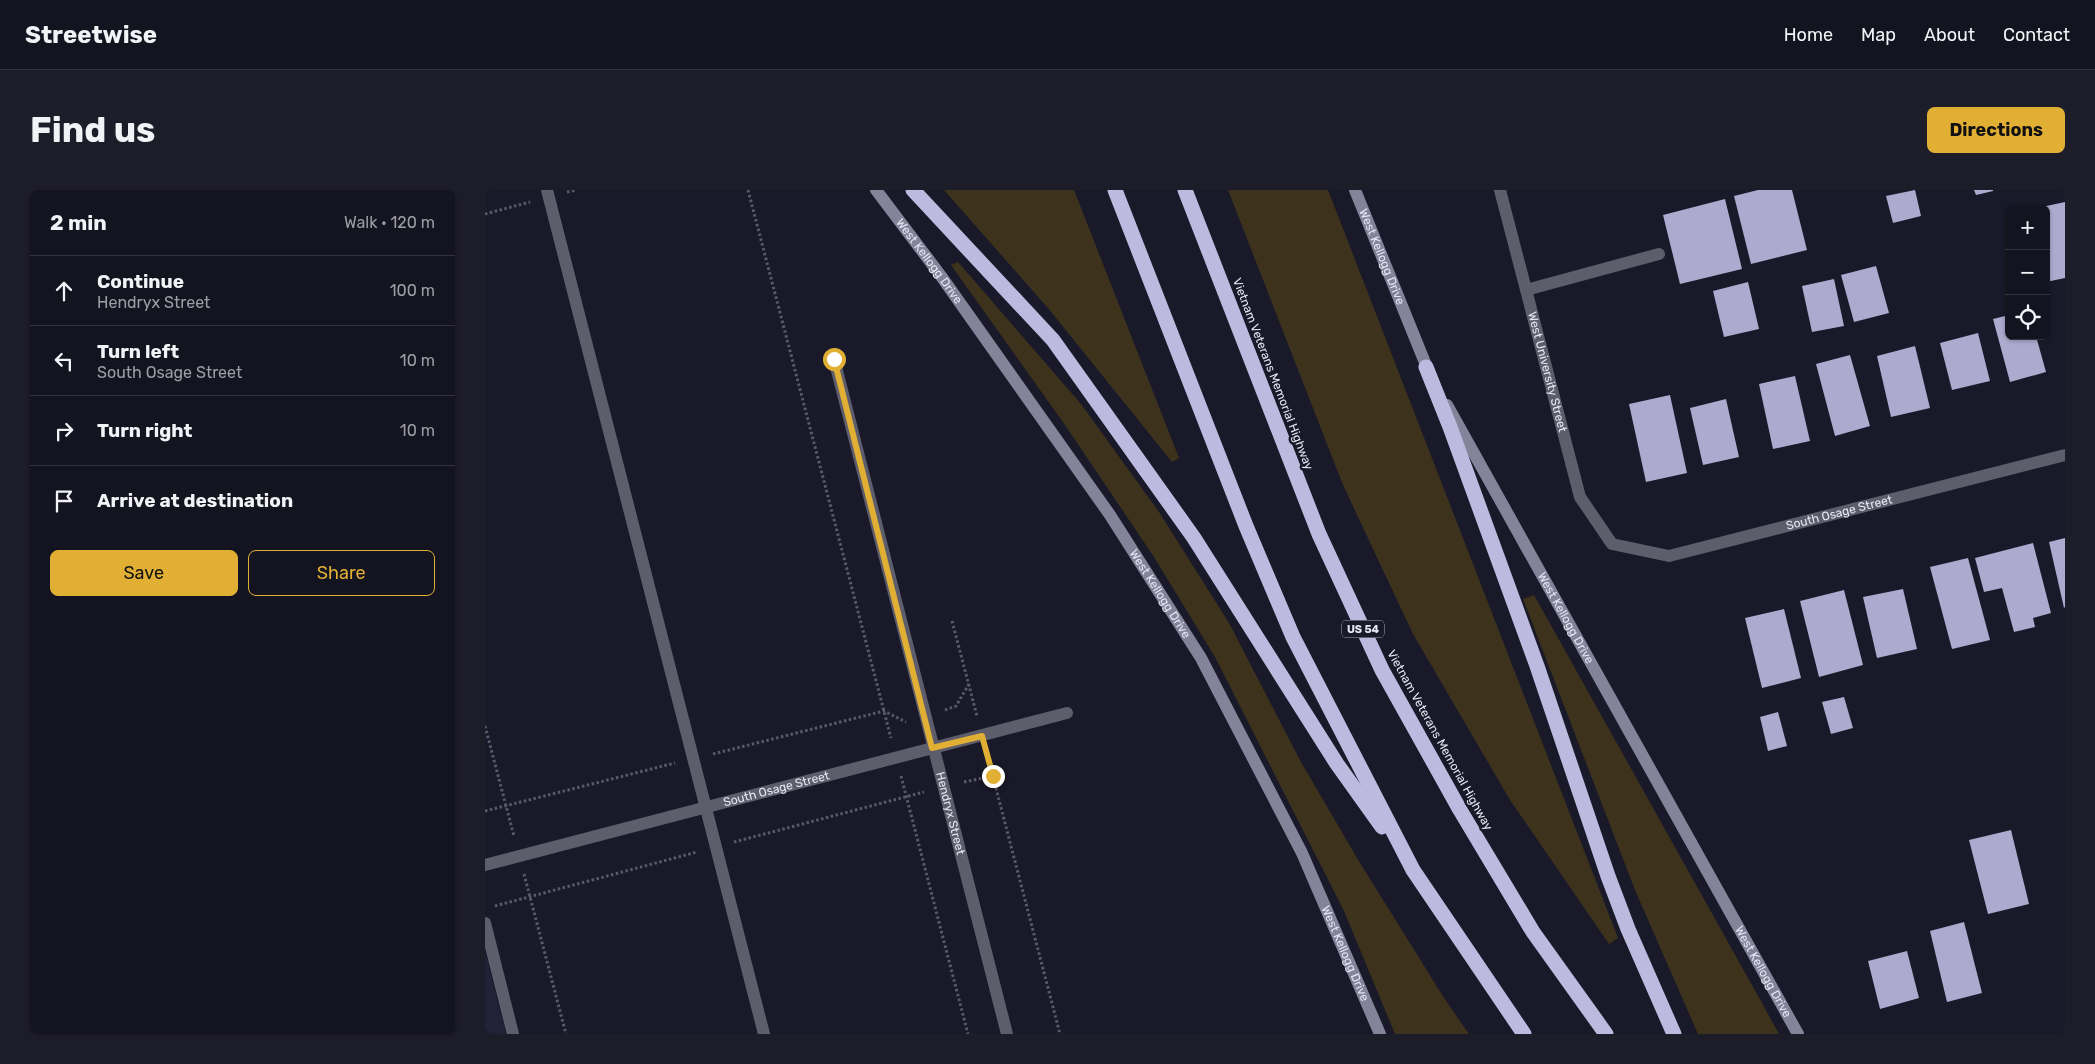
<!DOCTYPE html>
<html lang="en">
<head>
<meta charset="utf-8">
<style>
	body { margin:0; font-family:Rubik,sans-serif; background:#1d1c29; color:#f1f3f6 }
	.controls { position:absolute; right:15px; top:15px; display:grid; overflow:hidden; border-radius:8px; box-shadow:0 1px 4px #0004 }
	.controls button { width:45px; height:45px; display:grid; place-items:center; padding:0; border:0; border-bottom:1px solid #33323e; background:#141320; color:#f1f3f6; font:25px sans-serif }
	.stop { position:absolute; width:15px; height:15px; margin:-11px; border:4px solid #e1af34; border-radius:50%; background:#fff }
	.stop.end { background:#e1af34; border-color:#fff; box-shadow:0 1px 5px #0008 }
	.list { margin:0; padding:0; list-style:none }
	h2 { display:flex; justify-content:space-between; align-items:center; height:65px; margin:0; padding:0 20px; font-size:21px }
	h2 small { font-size:16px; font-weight:400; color:#9d9ea5 }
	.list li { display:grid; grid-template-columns:32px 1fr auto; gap:15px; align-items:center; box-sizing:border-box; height:70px; padding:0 20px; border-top:1px solid #33323e }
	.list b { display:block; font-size:19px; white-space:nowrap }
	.list p { margin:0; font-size:16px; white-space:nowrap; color:#9d9ea5 }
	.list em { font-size:16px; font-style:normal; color:#9d9ea5 }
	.actions { display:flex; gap:10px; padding:15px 20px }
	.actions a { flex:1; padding:11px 0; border:1px solid #e1af34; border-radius:8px; text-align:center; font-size:18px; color:#e1af34 }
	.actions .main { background:#e1af34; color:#111 }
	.icon { flex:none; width:28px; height:28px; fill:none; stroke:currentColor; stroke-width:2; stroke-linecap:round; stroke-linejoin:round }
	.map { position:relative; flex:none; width:1580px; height:844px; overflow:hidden; border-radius:8px }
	header { display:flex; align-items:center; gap:30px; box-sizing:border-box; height:70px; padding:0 25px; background:#141320; border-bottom:1px solid #33323e }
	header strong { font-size:24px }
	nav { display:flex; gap:28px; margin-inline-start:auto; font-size:18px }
	.intro { display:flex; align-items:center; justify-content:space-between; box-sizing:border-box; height:120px; padding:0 30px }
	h1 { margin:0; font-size:35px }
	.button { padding:12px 22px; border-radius:8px; background:#e1af34; color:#111; font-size:18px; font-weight:700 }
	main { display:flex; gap:30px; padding:0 30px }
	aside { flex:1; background:#141320; border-radius:8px; box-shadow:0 1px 4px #0004 }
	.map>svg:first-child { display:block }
	.built { fill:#232138 }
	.green { fill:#3d331d }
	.building { fill:#acaace }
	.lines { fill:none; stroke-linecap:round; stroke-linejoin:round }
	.path { stroke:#5a5969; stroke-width:3; stroke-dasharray:2.5 2.5; stroke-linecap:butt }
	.lane { stroke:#5e5d6c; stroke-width:12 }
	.street { stroke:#5e5d6c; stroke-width:12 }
	.secondary { stroke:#84839a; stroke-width:12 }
	.highway { stroke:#bcbbdf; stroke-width:15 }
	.route { stroke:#e1af34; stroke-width:6 }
	.labels { text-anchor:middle; stroke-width:5; stroke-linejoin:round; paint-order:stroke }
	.shield { fill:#1a192a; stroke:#aaa9b7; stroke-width:1 }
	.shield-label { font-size:11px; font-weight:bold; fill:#e7e7f3 }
	.street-label { font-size:12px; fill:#e7e7f3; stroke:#1a192a }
</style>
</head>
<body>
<header>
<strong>Streetwise</strong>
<nav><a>Home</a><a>Map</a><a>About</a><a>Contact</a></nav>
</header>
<div class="intro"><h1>Find us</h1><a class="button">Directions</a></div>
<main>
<aside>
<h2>2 min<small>Walk · 120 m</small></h2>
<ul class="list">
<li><svg class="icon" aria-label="ahead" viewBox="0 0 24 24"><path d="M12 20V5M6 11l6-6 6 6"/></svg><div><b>Continue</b><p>Hendryx Street</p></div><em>100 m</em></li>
<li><svg class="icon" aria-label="left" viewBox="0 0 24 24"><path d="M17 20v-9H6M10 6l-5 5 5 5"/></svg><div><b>Turn left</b><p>South Osage Street</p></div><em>10 m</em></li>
<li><svg class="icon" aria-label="right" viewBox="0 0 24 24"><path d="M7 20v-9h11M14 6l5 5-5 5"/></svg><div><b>Turn right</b></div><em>10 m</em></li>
<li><svg class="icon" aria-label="arrive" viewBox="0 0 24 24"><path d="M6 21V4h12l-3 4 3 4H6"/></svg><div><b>Arrive at destination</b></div></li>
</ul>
<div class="actions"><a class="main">Save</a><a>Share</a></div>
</aside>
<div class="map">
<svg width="1580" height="844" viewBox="0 0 1580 844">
	<rect width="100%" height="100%" fill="#1a192a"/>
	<polygon class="built" points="0,762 21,844 0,844"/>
	<g class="green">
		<polygon points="459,0 589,0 694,268 687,272 563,118"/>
		<polygon points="743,0 843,0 1133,748 1124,754 1025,610 928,444 858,295"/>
		<polygon points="473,72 596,214 674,322 744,433 816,572 872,668 959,808 984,844 910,844 859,721 730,467 669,367 580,235 466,75"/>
		<polygon points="1049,405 1277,813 1294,844 1213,844 1150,700 1038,409"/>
	</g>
	<g class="building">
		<polygon points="1273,0 1307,0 1322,60 1266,74 1249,6"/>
		<polygon points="1430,0 1436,26 1408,33 1401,6"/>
		<polygon points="1489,0 1508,0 1508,1 1491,5"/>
		<polygon points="1240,9 1257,79 1195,94 1178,25"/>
		<polygon points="1580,12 1580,88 1561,92 1561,54 1563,54 1561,44 1561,19 1552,18"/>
		<polygon points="1391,76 1404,123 1369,132 1356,85"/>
		<polygon points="1349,89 1359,136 1327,142 1317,96"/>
		<polygon points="1263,92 1274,139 1239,147 1228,101"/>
		<polygon points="1524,125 1524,146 1551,146 1561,182 1525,192 1508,129"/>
		<polygon points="1493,143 1505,191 1467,200 1455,153"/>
		<polygon points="1430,156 1445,218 1406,227 1392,166"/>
		<polygon points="1365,165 1385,236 1350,246 1331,174"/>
		<polygon points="1310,186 1325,251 1288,259 1274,194"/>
		<polygon points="1185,205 1202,283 1161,292 1144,214"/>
		<polygon points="1241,209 1254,267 1218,275 1205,218"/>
		<polygon points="1580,348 1580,417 1579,418 1564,352"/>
		<polygon points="1548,353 1566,423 1548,428 1550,437 1529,442 1517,398 1499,402 1490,368"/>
		<polygon points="1483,368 1505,450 1467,459 1445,377"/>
		<polygon points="1418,399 1432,459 1392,468 1378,407"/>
		<polygon points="1359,400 1378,475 1334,487 1315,411"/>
		<polygon points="1299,419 1316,488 1277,498 1260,428"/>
		<polygon points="1359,507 1368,538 1346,544 1337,512"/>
		<polygon points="1293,522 1302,556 1283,561 1275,527"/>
		<polygon points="1526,640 1544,714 1503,724 1484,650"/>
		<polygon points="1479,732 1497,803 1462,812 1445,741"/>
		<polygon points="1422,761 1434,808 1395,819 1383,771"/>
	</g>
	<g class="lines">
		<g class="path">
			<polyline points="263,0 406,548"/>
			<polyline points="82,2 91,0"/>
			<polyline points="0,24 45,12"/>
			<polyline points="467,431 492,526"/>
			<polyline points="460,520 471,516 484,494"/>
			<polyline points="0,536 29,646"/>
			<polyline points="228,564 399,521 421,532"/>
			<polyline points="502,564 575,844"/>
			<polyline points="416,586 483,844"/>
			<polyline points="479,592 508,586"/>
			<polyline points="0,621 190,573"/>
			<polyline points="249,652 439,602"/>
			<polyline points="39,684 81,844"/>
			<polyline points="10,716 212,662"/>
		</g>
		<g class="lane">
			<polyline points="62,0 279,844"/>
			<polyline points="1041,100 1174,64"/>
		</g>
		<g class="street">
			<path id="s1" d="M1015,0l80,307 32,47 57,12 396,-101"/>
			<path id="s2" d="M349,169l173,675"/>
			<path id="s3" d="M0,675l582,-152"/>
			<polyline points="0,733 28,844"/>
		</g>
		<g class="secondary">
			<path id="s4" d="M391,0l65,86 169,239 91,143 101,195 78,181"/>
			<path id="s5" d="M870,0l75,185"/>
			<path id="s6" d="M962,215l351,629"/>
		</g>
		<g class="highway">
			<polyline points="428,0 568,150 709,348 852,574 897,637"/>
			<polyline points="630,0 761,336 808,447 928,680 1039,844"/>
			<polyline points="700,0 834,344 897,480 975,620 1048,742 1121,844"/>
			<polyline points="941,177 965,237 1052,476 1123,686 1143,739 1189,844"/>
		</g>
	</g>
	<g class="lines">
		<polyline class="route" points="349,169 447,558 497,546 508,586"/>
	</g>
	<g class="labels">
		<rect class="shield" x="857" y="430.5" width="42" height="17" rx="4"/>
		<g class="shield-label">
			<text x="878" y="443">US 54</text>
		</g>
		<g class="street-label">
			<text dy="4" stroke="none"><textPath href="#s5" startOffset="72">West Kellogg Drive</textPath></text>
			<text dy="4" stroke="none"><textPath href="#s4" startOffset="89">West Kellogg Drive</textPath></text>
			<text dy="4" stroke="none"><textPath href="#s1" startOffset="188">West University Street</textPath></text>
			<text transform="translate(788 184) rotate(69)" y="4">Vietnam Veterans Memorial Highway</text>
			<text dy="4" stroke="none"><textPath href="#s1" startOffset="608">South Osage Street</textPath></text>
			<text dy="4" stroke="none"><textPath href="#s4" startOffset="494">West Kellogg Drive</textPath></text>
			<text dy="4" stroke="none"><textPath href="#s6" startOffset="244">West Kellogg Drive</textPath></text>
			<text transform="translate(955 550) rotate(61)" y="4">Vietnam Veterans Memorial Highway</text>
			<text dy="4" stroke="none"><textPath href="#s3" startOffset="301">South Osage Street</textPath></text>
			<text dy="4" stroke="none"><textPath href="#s2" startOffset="469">Hendryx Street</textPath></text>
			<text dy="4" stroke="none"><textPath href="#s4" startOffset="899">West Kellogg Drive</textPath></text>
			<text dy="4" stroke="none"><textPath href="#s6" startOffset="649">West Kellogg Drive</textPath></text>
		</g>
	</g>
</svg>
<div class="controls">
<button>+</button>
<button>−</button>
<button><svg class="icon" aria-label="locate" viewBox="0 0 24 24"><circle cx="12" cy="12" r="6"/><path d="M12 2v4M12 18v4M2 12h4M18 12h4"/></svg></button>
</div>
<div class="stop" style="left:349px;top:169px"></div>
<div class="stop end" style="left:508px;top:586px"></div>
</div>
</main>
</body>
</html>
